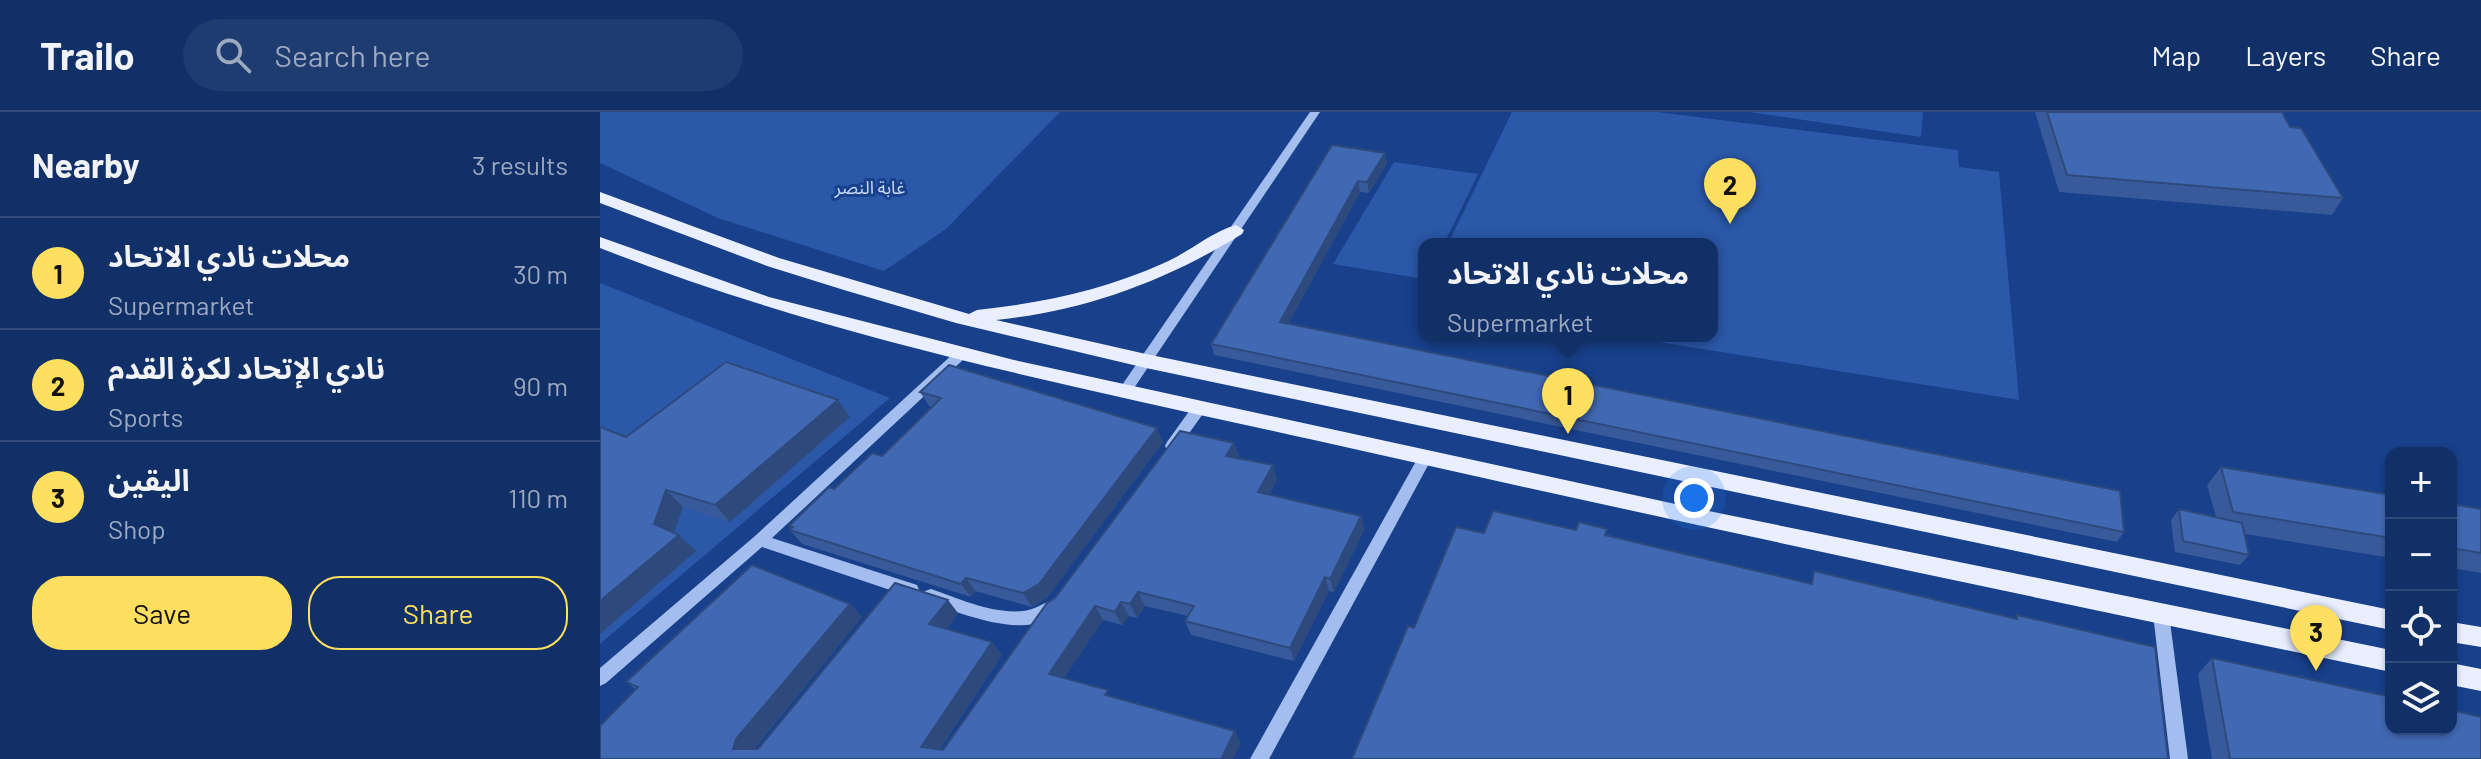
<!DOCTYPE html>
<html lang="en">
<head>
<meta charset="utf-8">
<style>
	body { margin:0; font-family:Barlow,"Noto Sans Arabic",sans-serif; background:#1f3c71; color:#f1f3f6 }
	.controls { position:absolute; right:24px; bottom:24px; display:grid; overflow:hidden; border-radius:16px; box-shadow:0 2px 6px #0004 }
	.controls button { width:72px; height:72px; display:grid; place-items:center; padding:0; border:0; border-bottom:2px solid #314b7c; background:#123068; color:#f1f3f6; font:40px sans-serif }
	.you { position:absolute; left:1094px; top:386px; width:28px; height:28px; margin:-20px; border:6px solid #fff; border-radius:50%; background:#1a73e8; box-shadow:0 0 0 12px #1a73e833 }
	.badge { display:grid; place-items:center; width:52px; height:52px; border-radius:50%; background:#ffdf5f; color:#111; font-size:26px; font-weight:700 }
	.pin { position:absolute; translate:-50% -66px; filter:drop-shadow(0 2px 4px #0008) }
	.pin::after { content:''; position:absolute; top:42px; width:28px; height:24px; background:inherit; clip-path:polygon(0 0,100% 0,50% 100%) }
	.popup { position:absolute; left:818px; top:126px; width:300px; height:104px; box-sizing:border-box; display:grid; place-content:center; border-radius:16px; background:#123068; filter:drop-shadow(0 2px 6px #0005); font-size:26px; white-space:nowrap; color:#9ca9c0 }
	.popup b { font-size:30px; color:#f1f3f6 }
	.popup::after { content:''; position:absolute; left:50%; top:100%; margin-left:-16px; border:16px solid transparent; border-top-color:#123068 }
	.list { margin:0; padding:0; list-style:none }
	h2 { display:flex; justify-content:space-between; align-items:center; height:104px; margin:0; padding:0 32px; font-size:34px }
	h2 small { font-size:26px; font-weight:400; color:#9ca9c0 }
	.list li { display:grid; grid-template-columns:52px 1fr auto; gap:24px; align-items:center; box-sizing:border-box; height:112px; padding:0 32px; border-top:2px solid #314b7c }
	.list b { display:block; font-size:30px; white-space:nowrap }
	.list p { margin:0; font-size:26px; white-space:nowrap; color:#9ca9c0 }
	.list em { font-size:26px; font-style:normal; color:#9ca9c0 }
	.actions { display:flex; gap:16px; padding:24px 32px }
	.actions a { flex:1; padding:18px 0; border:2px solid #ffdf5f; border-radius:32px; text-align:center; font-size:28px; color:#ffdf5f }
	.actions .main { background:#ffdf5f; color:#111 }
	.icon { flex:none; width:44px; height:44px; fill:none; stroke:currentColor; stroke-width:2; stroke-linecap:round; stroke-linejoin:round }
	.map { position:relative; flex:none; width:1881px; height:647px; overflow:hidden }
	header { display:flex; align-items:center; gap:48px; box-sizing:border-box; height:112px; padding:0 40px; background:#123068; border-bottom:2px solid #314b7c }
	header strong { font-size:38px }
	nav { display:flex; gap:44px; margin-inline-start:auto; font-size:28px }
	.search { width:560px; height:72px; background:#1f3c71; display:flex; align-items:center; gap:20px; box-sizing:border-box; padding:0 28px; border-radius:44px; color:#9ca9c0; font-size:30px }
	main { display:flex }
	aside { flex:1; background:#123068 }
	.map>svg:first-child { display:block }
	.green { fill:#2b58a9 }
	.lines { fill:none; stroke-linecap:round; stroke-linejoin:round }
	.minor { fill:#a2bdee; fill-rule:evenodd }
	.major { fill:#e9efff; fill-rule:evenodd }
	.wall { fill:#385a9a }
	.shaded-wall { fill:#2e4a7d }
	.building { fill:#4169b3; stroke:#2e4a7d; stroke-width:2 }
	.labels { text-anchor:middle; stroke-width:6; stroke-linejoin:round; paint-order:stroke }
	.far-park-label { font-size:18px; fill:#c8dafa; stroke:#18408b }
</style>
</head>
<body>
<header>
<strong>Trailo</strong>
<div class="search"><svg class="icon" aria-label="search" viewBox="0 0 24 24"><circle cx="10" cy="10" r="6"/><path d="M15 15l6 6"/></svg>Search here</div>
<nav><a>Map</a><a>Layers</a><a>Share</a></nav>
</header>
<main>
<aside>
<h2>Nearby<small>3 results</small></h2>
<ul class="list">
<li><span class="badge">1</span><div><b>محلات نادي الاتحاد</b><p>Supermarket</p></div><em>30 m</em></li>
<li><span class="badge">2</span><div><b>نادي الإتحاد لكرة القدم</b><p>Sports</p></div><em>90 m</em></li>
<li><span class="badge">3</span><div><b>اليقين</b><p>Shop</p></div><em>110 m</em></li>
</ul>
<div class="actions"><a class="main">Save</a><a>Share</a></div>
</aside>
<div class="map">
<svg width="1881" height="647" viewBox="0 0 1881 647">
	<rect width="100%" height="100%" fill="#18408b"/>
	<g class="green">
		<polygon points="0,0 460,0 346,117 284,159 118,106 0,51"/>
		<polygon points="912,0 1057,0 1358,38 1359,55 1399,60 1419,288 1022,224 1112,224 1112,132 848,132"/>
		<polygon points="1149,0 1323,0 1321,25"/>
		<polygon points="794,50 878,62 844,132 824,132 824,167 733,152"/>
		<polygon points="0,171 290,286 0,532"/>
	</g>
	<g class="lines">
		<g class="minor">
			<polygon points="710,0 720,0 530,282 520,282 518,279 520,276"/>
			<polygon points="360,238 365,240 367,243 365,246 172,426 317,473 319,478 317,483 311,485 162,435 6,571 0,574 0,556 155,424 355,240"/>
			<polygon points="600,290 607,295 605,299 577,338 567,338 565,334 567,330 595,291"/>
			<polygon points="825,341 830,342 832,346 669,647 650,647 820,342"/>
			<path d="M331,477c29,10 61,25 92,22 10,-1 19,-7 29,-11l6,2 2,5c-23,39 -103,5 -135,-6l-2,-5 2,-5z"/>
			<polygon points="1561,495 1567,497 1569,502 1588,647 1570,647 1553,502 1555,497"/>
		</g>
		<g class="major">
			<path d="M0,80l179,66 190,56 8,-4c66,-7 127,-20 187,-47 24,-10 47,-31 72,-38l8,5 -2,4c-76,47 -157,77 -246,86l150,34 1245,256v20l-1245,-262 -190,-45 -112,-33 -77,-24 -167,-63z"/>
			<path d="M0,125l169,60 245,63 675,147 702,143v22c-360,-75 -719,-151 -1077,-232 -241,-54 -483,-101 -714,-192z"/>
			<polygon points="1851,510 1881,515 1881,535 1851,530"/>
			<polygon points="1851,551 1881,557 1881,579 1851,573"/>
		</g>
	</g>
	<g class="wall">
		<polygon points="1435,0 1682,0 1690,15 1743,86 1732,103 1459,80"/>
		<polygon points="732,33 785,41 787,51 769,81 760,80 688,212 1524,420 1517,430 614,243 611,232"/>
		<polygon points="320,280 563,330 447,486 432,495 375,479 371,485 202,432 190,418 191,416 189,414 234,377 282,344 332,295 329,294"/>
		<polygon points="250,305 130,410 83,395 74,420 96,439 0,522 26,325"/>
		<polygon points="634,331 639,345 638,347 673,353 677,368 669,383 761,404 764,418 734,480 729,479 694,549 591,523 585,509 588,504 545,494 537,506 529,504 522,513 503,508 464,566 513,585 641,631 0,647 35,577 26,570 250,492 262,505 154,637 158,637 358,501 346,517 392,530 402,543 340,637 343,638 455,486"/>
		<polygon points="1621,355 1791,383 1791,446 1645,422 1649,443 1640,453 1575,440 1571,408 1579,397 1616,405 1607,373"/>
		<polygon points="1851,392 1881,397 1881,461 1851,456"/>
		<polygon points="1612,546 1881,647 1612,647 1598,562"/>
	</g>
	<g class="shaded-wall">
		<polygon points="785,41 787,51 769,81 767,70"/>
		<polygon points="758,69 760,80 683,221 680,210"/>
		<polygon points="238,288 250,305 130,410 115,393"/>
		<polygon points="557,316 563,330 447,486 432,495 423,481"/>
		<polygon points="634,331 639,345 631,359 626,344"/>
		<polygon points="673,353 677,368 662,395 658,380"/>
		<polygon points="66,378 83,395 71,429 54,412"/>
		<polygon points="761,404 764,418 734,480 730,467"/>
		<polygon points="79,423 96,439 0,522 0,489"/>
		<polygon points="725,465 729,479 694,549 690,536"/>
		<polygon points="366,466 375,479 371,485 361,472"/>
		<polygon points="538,480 545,494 537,506 530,492"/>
		<polygon points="348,488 358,501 340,526 329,512"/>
		<polygon points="521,490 529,504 522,513 515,500"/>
		<polygon points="250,492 262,505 152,639 133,637 136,627"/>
		<polygon points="495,494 503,508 458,575 449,562"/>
		<polygon points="392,530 402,543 333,647 321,635"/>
		<polygon points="635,619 641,631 633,647 621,647"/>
	</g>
	<g class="building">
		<polygon points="1447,0 1682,0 1690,15 1701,16 1743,86 1467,63"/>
		<polygon points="732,33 785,41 767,70 758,69 680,210 1520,379 1524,420 611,232"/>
		<polygon points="126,250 238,288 115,393 66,378 54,412 79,423 0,489 0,315 26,325"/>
		<polygon points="349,253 557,316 439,472 423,481 366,466 361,472 190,418 193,415 189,414 229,375 234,377 272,341 282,344 341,286 320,280"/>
		<polygon points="580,319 634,331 626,344 673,353 658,380 761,404 730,467 725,465 690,536 585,509 594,494 538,480 530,492 521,490 515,500 495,494 449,562 508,578 505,583 635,619 621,647 0,647 0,614 38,575 26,570 152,453 250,492 136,627 133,637 158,637 295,471 348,488 329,512 392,530 321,635 343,638 447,491 455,486"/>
		<polygon points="1621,355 1791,383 1791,426 1633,400"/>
		<polygon points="1851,392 1881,397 1881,441 1851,436"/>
		<polygon points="1579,397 1642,411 1649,443 1583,429"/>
		<polygon points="893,399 976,418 979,410 1007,417 1005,423 1212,472 1214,459 1417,507 1417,503 1555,535 1568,647 752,647 808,514 814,516 856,415 884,421"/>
		<polygon points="1612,546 1791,585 1791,617 1851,617 1851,598 1881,605 1881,647 1630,647"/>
	</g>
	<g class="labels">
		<g class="far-park-label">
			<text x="270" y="82">غابة النصر</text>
		</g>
	</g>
</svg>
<div class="controls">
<button>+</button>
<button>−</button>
<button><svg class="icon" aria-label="locate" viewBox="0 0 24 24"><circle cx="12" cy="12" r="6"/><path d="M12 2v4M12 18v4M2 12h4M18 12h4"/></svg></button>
<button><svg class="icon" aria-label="layers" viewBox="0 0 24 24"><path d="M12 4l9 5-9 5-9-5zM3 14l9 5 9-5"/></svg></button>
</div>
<div class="you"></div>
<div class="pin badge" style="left:968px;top:322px">1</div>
<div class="popup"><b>محلات نادي الاتحاد</b>Supermarket</div>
<div class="pin badge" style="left:1130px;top:112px">2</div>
<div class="pin badge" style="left:1716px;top:559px">3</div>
</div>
</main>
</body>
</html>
